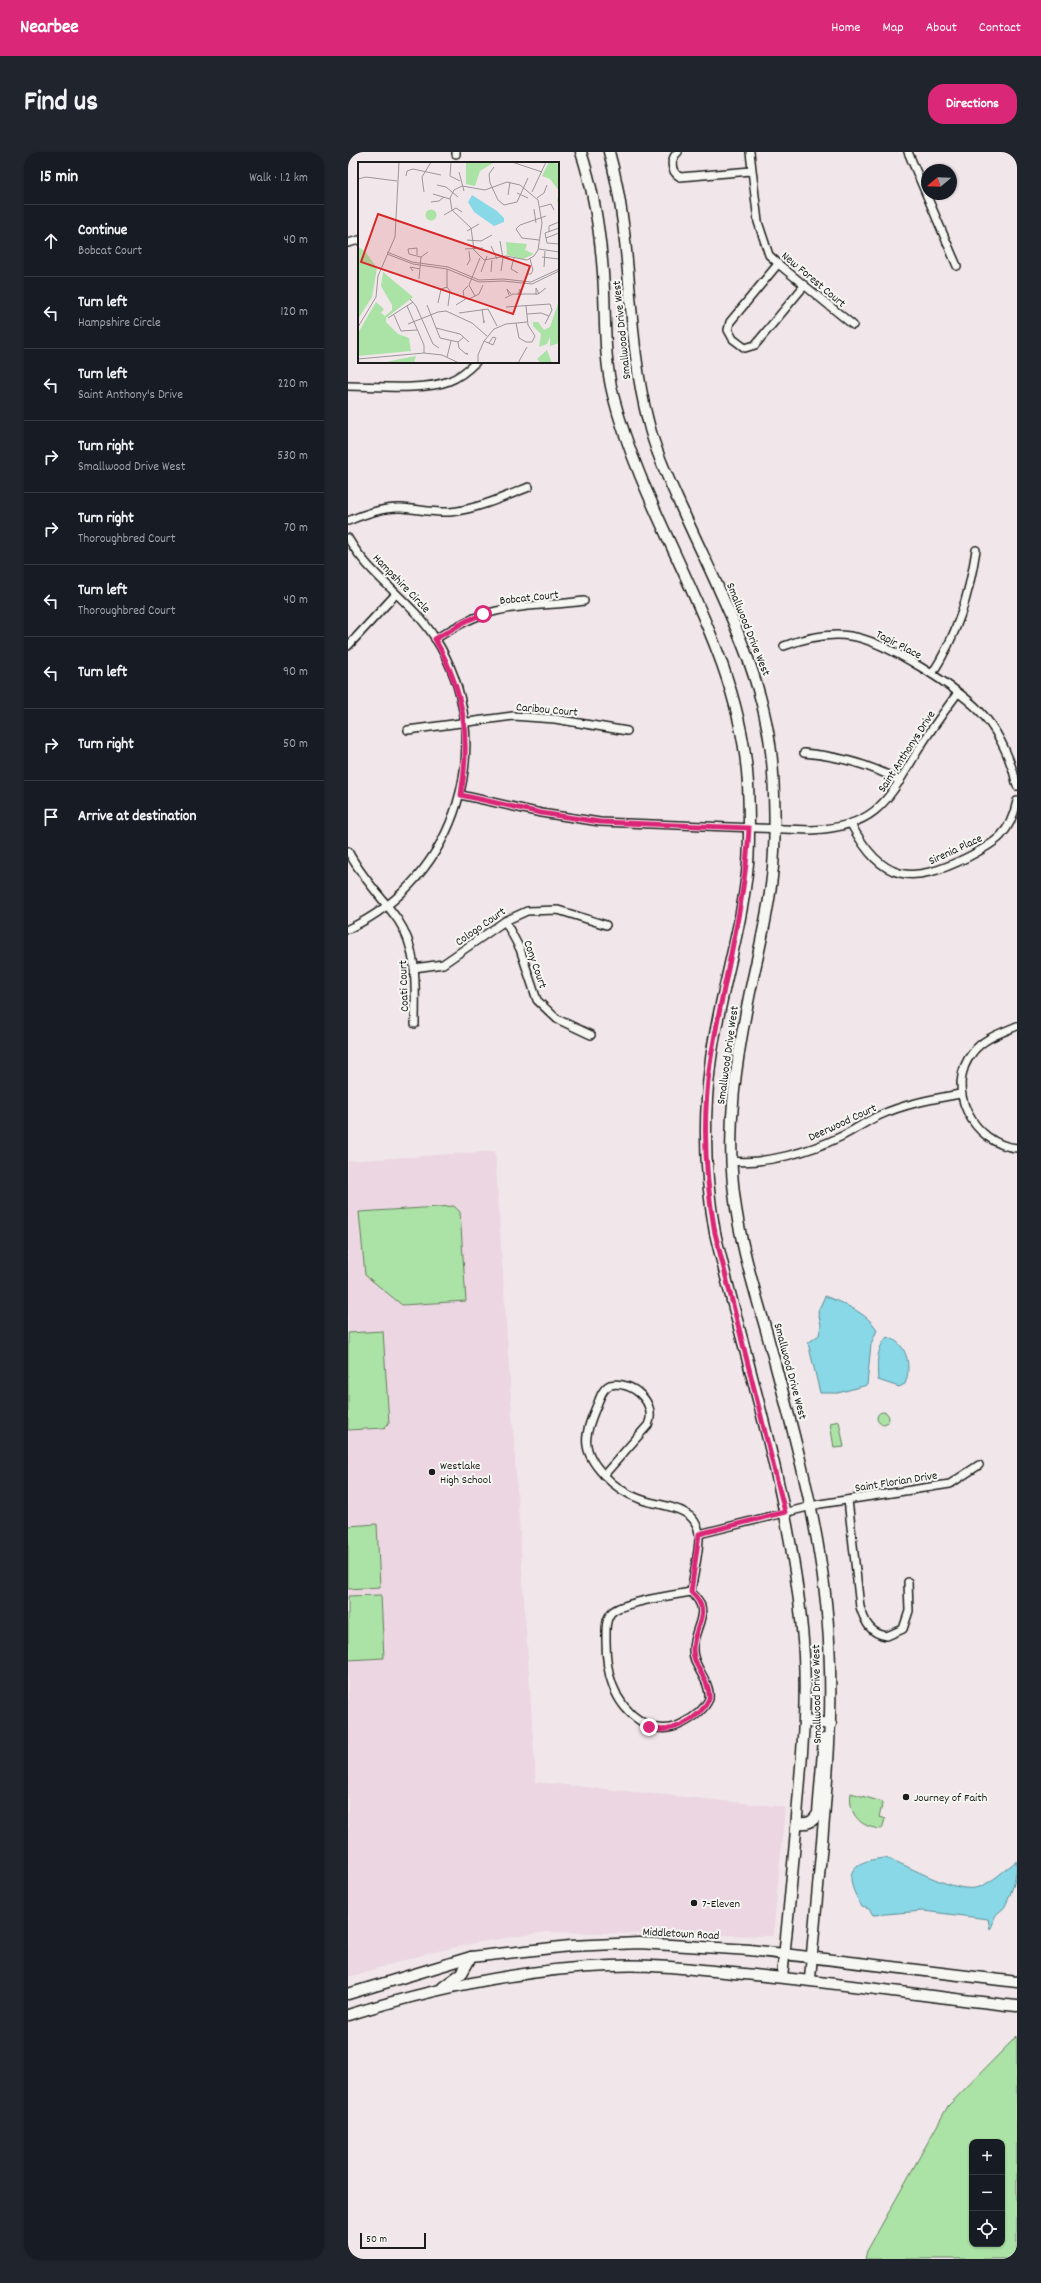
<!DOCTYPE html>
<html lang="en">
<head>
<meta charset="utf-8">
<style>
	body { margin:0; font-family:Dekko,sans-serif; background:#20242c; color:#f1f3f6 }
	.controls { position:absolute; right:12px; bottom:12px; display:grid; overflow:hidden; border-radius:8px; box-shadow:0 1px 3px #0004 }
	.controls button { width:36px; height:36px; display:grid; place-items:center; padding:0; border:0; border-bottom:1px solid #363941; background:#171b24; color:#f1f3f6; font:20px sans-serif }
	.compass { position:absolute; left:573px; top:12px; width:36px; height:36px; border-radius:50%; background:#171b24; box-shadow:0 1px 3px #0004; rotate:251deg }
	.scale { position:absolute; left:12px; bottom:10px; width:66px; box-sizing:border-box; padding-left:4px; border:2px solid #1c1c1c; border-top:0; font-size:11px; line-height:14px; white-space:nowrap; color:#1c1c1c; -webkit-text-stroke:3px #f6f6f2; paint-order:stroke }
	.stop { position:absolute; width:12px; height:12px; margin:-9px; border:3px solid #db2777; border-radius:50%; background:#fff }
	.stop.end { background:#db2777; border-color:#fff; box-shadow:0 1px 4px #0008 }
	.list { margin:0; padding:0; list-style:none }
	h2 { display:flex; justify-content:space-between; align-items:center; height:52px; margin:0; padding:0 16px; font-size:17px }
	h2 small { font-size:13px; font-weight:400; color:#9ea1a6 }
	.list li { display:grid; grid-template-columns:26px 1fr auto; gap:12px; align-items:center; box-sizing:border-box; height:72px; padding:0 16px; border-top:1px solid #363941 }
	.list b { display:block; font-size:15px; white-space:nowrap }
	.list p { margin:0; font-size:13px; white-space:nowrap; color:#9ea1a6 }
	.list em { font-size:13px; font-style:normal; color:#9ea1a6 }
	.icon { flex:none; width:22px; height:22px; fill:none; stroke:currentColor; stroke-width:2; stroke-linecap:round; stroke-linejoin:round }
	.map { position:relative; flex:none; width:669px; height:2107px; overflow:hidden; border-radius:16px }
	header { display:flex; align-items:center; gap:24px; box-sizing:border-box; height:56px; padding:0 20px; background:#db2777; color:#fff }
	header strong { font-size:19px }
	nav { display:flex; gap:22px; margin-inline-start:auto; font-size:14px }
	.intro { display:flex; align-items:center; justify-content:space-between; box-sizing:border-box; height:96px; padding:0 24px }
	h1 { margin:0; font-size:28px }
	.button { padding:10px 18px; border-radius:16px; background:#db2777; color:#fff; font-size:14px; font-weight:700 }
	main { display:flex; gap:24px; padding:0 24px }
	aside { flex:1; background:#171b24; border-radius:16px; box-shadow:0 1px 3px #0004 }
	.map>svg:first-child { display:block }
	.built { fill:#ebd6e1 }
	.green { fill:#abe2a5; stroke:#647f60; fill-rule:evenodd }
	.water { fill:#89d8e7; stroke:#5d8d96 }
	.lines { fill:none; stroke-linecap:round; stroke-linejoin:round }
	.street-casing { stroke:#1c1c1c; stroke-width:10 }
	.secondary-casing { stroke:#1c1c1c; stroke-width:13 }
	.street { stroke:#f6f6f2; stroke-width:7 }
	.secondary { stroke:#f6f6f2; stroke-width:10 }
	.route { stroke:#db2777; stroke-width:5 }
	.poi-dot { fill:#1c1c1c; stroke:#f6f6f2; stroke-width:1.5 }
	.labels { text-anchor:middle; stroke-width:4; stroke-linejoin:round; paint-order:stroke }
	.street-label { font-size:12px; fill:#1c1c1c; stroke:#f6f6f2 }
	.poi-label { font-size:12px; fill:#1c1c1c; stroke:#f6f6f2; text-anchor:start }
	.inset-road { fill:none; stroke:#9c9698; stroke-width:1 }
	.view { fill:#d62828; fill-opacity:0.15; stroke:#d62828; stroke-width:2 }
	.inset-edge { fill:none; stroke:#1c1c1c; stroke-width:2 }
</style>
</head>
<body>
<header>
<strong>Nearbee</strong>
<nav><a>Home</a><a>Map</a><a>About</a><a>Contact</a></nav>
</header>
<div class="intro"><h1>Find us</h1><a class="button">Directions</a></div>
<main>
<aside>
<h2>15 min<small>Walk · 1.2 km</small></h2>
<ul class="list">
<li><svg class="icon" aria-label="ahead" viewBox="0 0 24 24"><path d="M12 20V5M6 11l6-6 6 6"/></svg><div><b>Continue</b><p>Bobcat Court</p></div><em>40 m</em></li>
<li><svg class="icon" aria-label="left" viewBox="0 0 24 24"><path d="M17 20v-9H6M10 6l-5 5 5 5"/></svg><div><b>Turn left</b><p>Hampshire Circle</p></div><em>120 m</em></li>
<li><svg class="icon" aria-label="left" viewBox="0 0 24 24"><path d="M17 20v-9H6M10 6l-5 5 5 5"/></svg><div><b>Turn left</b><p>Saint Anthony's Drive</p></div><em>220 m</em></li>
<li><svg class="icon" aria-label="right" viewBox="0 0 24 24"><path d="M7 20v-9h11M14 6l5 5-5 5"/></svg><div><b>Turn right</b><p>Smallwood Drive West</p></div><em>530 m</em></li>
<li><svg class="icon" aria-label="right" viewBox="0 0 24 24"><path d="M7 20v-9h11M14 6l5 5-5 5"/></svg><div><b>Turn right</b><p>Thoroughbred Court</p></div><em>70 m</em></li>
<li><svg class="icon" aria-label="left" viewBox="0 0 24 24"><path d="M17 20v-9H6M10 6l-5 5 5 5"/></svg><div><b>Turn left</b><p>Thoroughbred Court</p></div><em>40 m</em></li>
<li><svg class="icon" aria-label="left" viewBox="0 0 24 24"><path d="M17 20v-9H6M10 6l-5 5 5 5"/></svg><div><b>Turn left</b></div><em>90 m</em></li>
<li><svg class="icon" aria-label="right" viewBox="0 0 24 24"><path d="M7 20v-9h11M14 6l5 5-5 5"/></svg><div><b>Turn right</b></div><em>50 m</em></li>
<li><svg class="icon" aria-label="arrive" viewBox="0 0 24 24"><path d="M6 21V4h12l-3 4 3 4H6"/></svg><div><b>Arrive at destination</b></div></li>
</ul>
</aside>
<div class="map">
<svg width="669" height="2107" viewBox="0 0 669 2107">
	<rect width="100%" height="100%" fill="#f1e7ea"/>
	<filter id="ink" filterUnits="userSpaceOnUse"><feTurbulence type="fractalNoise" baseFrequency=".025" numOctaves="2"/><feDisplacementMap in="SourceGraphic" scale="8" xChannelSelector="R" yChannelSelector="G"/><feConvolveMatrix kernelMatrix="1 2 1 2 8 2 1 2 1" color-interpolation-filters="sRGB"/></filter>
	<g filter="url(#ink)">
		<polygon class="built" points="147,999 188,1630 437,1655 425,1784 198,1780 131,1790 81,1801 0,1825 0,1009"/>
		<g class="green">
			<polygon points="106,1054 112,1060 118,1149 54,1153 17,1123 11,1060"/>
			<polygon points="35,1179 41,1271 36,1276 0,1278 0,1181"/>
			<circle cx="535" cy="1266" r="6"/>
			<polygon points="491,1269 496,1295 486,1296 482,1271"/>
			<polygon points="29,1372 32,1435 0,1437 0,1374"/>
			<polygon points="33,1443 36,1506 0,1508 0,1444"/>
			<path d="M503,1641l32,9 -4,15 6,2 -3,10c-21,-1 -34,-14 -31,-36z"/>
			<path d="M669,1884v223h-152l2,-8 81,-145zM624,1990h30v102h-30z"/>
		</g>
		<g class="water">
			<path d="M477,1144c17,7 43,17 52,34l-6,14 -4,41 -29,8h-18l-12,-50 11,-8 2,-10 -3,-14z"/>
			<path d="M539,1185c20,5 25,29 18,47l-6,3 -21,-7c-1,-16 -2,-31 9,-43z"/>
			<path d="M538,1706c23,7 70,37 93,29 14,-5 26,-18 38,-26 0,14 -5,32 -12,45 -2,4 -6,5 -9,9 -3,4 -2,9 -6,14l-2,-10 -65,-8 -50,4 -4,-6 -7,-2c-19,-32 -15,-46 24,-49z"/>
		</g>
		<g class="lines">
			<g class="street-casing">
				<g id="street">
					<polyline points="108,0 108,2"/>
					<path d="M330,0c-8,7 -8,19 2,25l71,-6"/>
					<polyline points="402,0 410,70 421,103 434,115 505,173"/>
					<polyline points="560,0 609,114"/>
					<polyline points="0,91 11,88"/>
					<polyline points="430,112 382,170 380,178 385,187 397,196 407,193 456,134"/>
					<path d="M0,234c27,0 76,5 101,-5 11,-4 19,-11 27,-19"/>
					<path d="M0,369c16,-7 35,-14 53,-13 17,1 32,5 49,4 27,-3 54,-15 79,-25"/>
					<path d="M0,386c22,39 63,62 87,100 65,102 23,241 -87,291"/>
					<path d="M87,487c16,-9 30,-19 47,-24 32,-11 69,-9 102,-14"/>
					<polyline points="0,494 48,442"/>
					<path d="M436,494c21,-8 44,-13 66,-10 34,4 113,54 135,81 15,18 27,45 32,69"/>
					<path d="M584,522c25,-39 37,-78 44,-124"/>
					<polyline points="60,578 165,564 207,567 279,579"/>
					<path d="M456,601c35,3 65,11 96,28"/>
					<path d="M113,643l80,18 59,9 211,8c65,-3 76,-28 106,-78 12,-20 26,-39 40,-58"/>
					<path d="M503,672c31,59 61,61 117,33 29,-15 42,-23 49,-56"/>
					<path d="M0,699c13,26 34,46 50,69 21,31 17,69 17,104"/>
					<polyline points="157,769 172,797 189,848 209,867 243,883"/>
					<polyline points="66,816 95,812 157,769 179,759 210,758 258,773"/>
					<path d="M669,874c-16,7 -33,12 -44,26 -30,36 1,93 44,96"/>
					<path d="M383,1009c33,4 80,-10 109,-24 13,-6 25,-15 38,-21 26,-12 54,-17 82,-22"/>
					<path d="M262,1233c22,-5 48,18 38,40l-44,50c-24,-25 -20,-40 -7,-70 3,-7 5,-16 13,-20z"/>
					<path d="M256,1323c10,11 22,19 36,24 20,8 56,6 59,35 1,15 -6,43 -8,58"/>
					<path d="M500,1348l12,107c5,15 10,27 27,29l16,-7 6,-18 -1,-29"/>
					<polyline points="351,1382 472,1352 602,1332 631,1313"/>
					<path d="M343,1440c23,20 2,34 2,58 0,18 18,30 16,49 -5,11 -16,19 -26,24 -30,17 -60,-10 -70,-37 -6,-15 -7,-30 -7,-45 0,-10 -1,-22 6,-29 11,-10 62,-17 79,-20z"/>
				</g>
			</g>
			<g class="secondary-casing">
				<g id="secondary">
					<path d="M233,0c13,39 19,80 22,121 3,40 0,83 10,122 34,134 127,248 135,389 1,26 2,53 0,79 -6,69 -30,135 -38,203 -7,57 -5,111 5,167 31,131 75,261 87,396 6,58 1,116 -4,174 -4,58 -10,116 -16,174"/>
					<path d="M261,0c25,88 16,181 39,269 7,30 21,59 34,88 38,85 86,169 91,265 2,34 3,68 -1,103 -4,40 -15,80 -23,120 -13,64 -23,130 -15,196 5,46 19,92 32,137 20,75 42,151 54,228 24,141 0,281 -10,422"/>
					<polyline points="457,1569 483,1572"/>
					<path d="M449,1671c10,1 16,0 21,-10l6,-74"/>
					<polyline points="95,1835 114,1821 123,1805"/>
					<polyline points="0,1842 123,1805 222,1794 291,1791 402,1798 669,1830"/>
					<path d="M0,1863c86,-27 173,-46 263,-49 41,-2 82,3 122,7 95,8 189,23 284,33"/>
				</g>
			</g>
			<use href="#street" class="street"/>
			<use href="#secondary" class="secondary"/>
		</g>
	</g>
	<g class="lines" filter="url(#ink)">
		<path class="route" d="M135,462l-17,7 -31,18c29,53 36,96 26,156l80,18 59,9 149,6c-4,81 -27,157 -39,236 -8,57 -5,113 5,169l70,279 -86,22 -8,58c23,20 2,34 2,58 0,18 18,30 16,49 -9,20 -40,37 -60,28"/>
	</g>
	<g class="poi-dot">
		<circle cx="84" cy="1320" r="4"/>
		<circle cx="558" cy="1645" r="4"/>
		<circle cx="346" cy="1751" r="4"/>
	</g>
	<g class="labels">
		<g class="street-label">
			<text transform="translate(466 127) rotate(40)" y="4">New Forest Court</text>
			<text transform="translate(273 178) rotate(-96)" y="4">Smallwood Drive West</text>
			<text transform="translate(54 431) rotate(46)" y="4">Hampshire Circle</text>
			<text transform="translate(181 445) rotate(-6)" y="4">Bobcat Court</text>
			<text transform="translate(401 477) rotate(68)" y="4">Smallwood Drive West</text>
			<text transform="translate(551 492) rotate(27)" y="4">Tapir Place</text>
			<text transform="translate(199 557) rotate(5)" y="4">Caribou Court</text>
			<text transform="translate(558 599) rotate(-57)" y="4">Saint Anthonys Drive</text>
			<text transform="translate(607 697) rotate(-25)" y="4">Sirenia Place</text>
			<text transform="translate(132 774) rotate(-35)" y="4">Cologo Court</text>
			<text transform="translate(188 812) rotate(71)" y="4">Cony Court</text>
			<text transform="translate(55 834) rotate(-92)" y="4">Coati Court</text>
			<text transform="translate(379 903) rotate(-82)" y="4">Smallwood Drive West</text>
			<text transform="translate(494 970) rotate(-25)" y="4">Deerwood Court</text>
			<text transform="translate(443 1219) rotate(75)" y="4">Smallwood Drive West</text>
			<text transform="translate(548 1329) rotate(-9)" y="4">Saint Florian Drive</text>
			<text transform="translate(468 1542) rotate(-91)" y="4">Smallwood Drive West</text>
			<text transform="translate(333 1781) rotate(3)" y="4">Middletown Road</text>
		</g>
		<g class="poi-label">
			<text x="92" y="1317">Westlake<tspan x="92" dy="14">High School</tspan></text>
			<text x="566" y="1649">Journey of Faith</text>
			<text x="354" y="1755">7-Eleven</text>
		</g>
	</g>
	<g transform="translate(10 10)">
		<rect width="201" height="201" fill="#f1e7ea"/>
		<path d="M108,0h33l-6,1 -13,8 -5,15 -9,-2zM191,0l10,2v42l-2,-5 2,-10 -9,-12 -8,-3zM67.5 53a5.5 5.5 0 1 1 11 0a5.5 5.5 0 1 1-11 0ZM148,80l21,2 -2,6 9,4 -11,5 -16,-4zM0,85l7,4 12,17 -5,29 -14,22zM25,110l30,25 -27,21v4l12,12 11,4 2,13 -53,5v-23l18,-31 8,7 -3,4 4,3 7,-6v-5l-11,-19zM201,139v42l-9,3v-9l-3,7 -8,3 2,-13 -8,-8v-4h5l6,8 6,-3zM189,188l5,13h-11l-4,-4zM58,194l-2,7h-32l13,-3z" fill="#abe2a5"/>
		<path d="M114,33l25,16 7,7v4l-10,4 -20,-14 -6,-10z" fill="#89d8e7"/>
		<path class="inset-road" d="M93,0l-1,14 10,5M154,0l30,10M136,5l-5,7 1,9 8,17 6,5 13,-3 11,-24M101,10l5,19M48,14l1,-5 6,-2 28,6M0,17l8,-2 31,4M149,20l13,3 18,15 4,23 -4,27 -4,6 -7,4 -21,-4 -22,4 -10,-10 -3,-22 -19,-18 -2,-12 4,-8 8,-4 23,4zM79,23l9,2 12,10M66,30l-2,-15 9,-15M174,30l14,-30M159,31l11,5M75,32l17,5M150,33l2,-13M179,36l7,-5 3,-8M73,40l8,-1 5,-4M182,45l11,-3 3,6M176,47l2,14M86,53l12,-7 6,4M109,69l12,-7M191,70v-6l10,-4M187,71l2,10 12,1M187,71l14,-5M188,76l13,-5M109,78l14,1 11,-6M181,78l-17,-2 -6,-9 4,-4 26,-9M142,79l3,17 -2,13M133,84l6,13M107,87l18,-1M181,87l20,3M29,90l25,10 36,5 31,13 24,-1 28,3 28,-13M29,92l26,10 34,5 32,13 24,-1 29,3 27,-13M59,93v-7l-9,1 1,5 12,3 7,-5M184,95l17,2M156,96l-3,11 7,4M109,103l3,-5 -1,-9M186,105l1,-16M55,109l-3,-4 10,2M123,110l6,-16M133,110l1,-12M169,112h4l2,-4 -3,-11M61,117l2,-22M110,124l-5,5 1,6 5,2 10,-5 4,-9M89,125l3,4 -2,15M89,125v-18M151,133l-2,-6 4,5M160,133l2,-6 1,6M178,133v-7l3,6M117,134l-6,-11 11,-27M147,136l8,-4h25l8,-6M52,137l6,7 17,38 6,4M80,141l3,-14 6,-2M69,143l13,33 18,4 6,-5M98,143l11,-7M49,144l17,39v8M148,145l44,-3 2,6 -7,14M124,147l2,14v-3M101,151l29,-4 9,17M169,152l14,-1 8,3M36,153l7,16 16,-1M30,156l25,-16M158,161l3,15 7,4h6l3,-6 -7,-11 -2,-19M50,162l30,-12 8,-1 26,12 15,13M0,165l18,-30 2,-21 17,-39 4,-75M78,166l24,6 9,8M126,179l9,4 3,-7 -3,-1 -4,6M100,180l1,6 7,6h2l-2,-1M89,195l4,-16M0,197l66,-6 18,2 17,8M120,201v-8l6,-14 10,-12 12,-5 21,-2M160,201l9,-16"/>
		<path class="view" d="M20,52l152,52 -17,48 -152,-52z"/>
		<rect width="201" height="201" class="inset-edge"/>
	</g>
</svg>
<div class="controls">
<button>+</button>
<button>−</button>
<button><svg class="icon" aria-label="locate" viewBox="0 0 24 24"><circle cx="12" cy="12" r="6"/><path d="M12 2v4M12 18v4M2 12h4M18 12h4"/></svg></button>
</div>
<svg class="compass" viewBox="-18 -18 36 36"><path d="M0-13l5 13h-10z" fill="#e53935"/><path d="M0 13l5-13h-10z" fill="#9ea1a6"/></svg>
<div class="scale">50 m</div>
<div class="stop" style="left:135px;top:462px"></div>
<div class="stop end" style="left:301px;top:1575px"></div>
</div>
</main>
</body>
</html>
